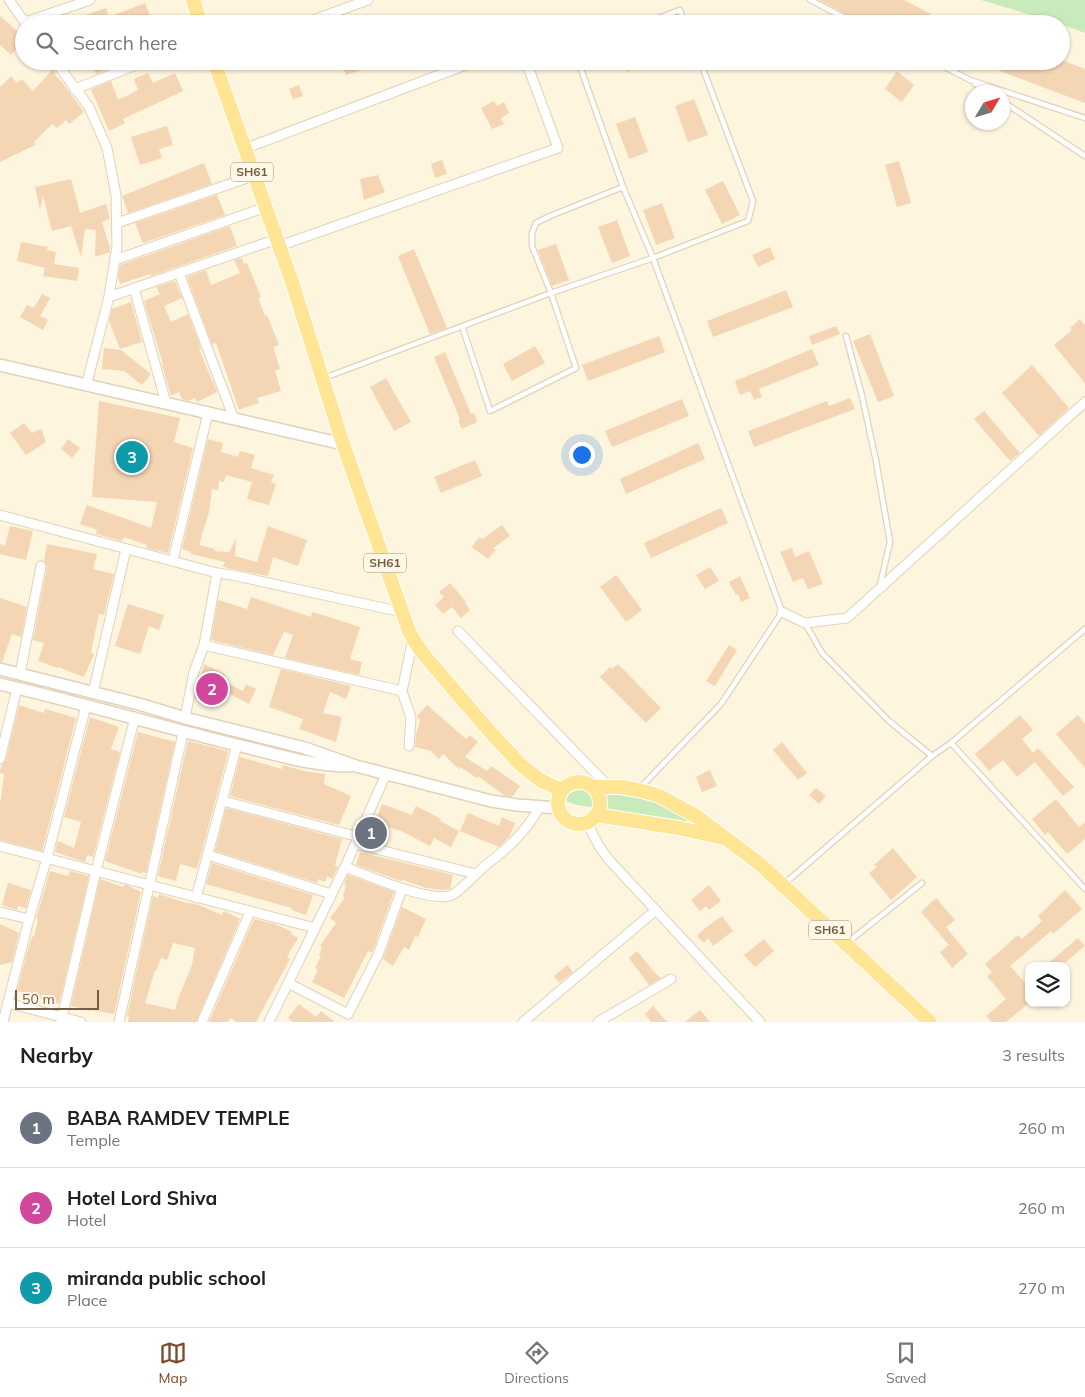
<!DOCTYPE html>
<html lang="en">
<head>
<meta charset="utf-8">
<style>
	body { margin:0; font-family:Mulish,sans-serif; background:#f6f6f6; color:#202124 }
	.controls { position:absolute; right:15px; bottom:15px; display:grid; overflow:hidden; border-radius:10px; box-shadow:0 1px 4px #0004 }
	.controls button { width:45px; height:45px; display:grid; place-items:center; padding:0; border:0; border-bottom:1px solid #e0e0e0; background:#fff; color:#202124; font:25px sans-serif }
	.compass { position:absolute; left:965px; top:85px; width:45px; height:45px; border-radius:50%; background:#fff; box-shadow:0 1px 4px #0004; rotate:52deg }
	.scale { position:absolute; left:15px; bottom:12px; width:84px; box-sizing:border-box; padding-left:5px; border:2px solid #745c45; border-top:0; font-size:14px; line-height:18px; white-space:nowrap; color:#745c45; -webkit-text-stroke:4px #fff8e6; paint-order:stroke }
	.you { position:absolute; left:581px; top:454px; width:18px; height:18px; margin:-12px; border:4px solid #fff; border-radius:50%; background:#1a73e8; box-shadow:0 0 0 8px #1a73e833 }
	.badge { display:grid; place-items:center; width:32px; height:32px; border-radius:50%; background:#7e4a2e; color:#fff; font-size:16px; font-weight:700 }
	.pin { position:absolute; translate:-50% -50%; border:2px solid #fff; box-shadow:0 1px 5px #0006 }
	.list { margin:0; padding:0; list-style:none }
	h2 { display:flex; justify-content:space-between; align-items:center; height:65px; margin:0; padding:0 20px; font-size:21px }
	h2 small { font-size:16px; font-weight:400; color:#757577 }
	.list li { display:grid; grid-template-columns:32px 1fr auto; gap:15px; align-items:center; box-sizing:border-box; height:80px; padding:0 20px; border-top:1px solid #e0e0e0 }
	.list b { display:block; font-size:19px; white-space:nowrap }
	.list p { margin:0; font-size:16px; white-space:nowrap; color:#757577 }
	.list em { font-size:16px; font-style:normal; color:#757577 }
	.icon { flex:none; width:28px; height:28px; fill:none; stroke:currentColor; stroke-width:2; stroke-linecap:round; stroke-linejoin:round }
	.map { position:relative; flex:none; width:1085px; height:1022px; overflow:hidden }
	.search { position:absolute; background:#fff; box-shadow:0 1px 4px #0004; left:15px; right:15px; top:15px; height:55px; display:flex; align-items:center; gap:12px; box-sizing:border-box; padding:0 18px; border-radius:28px; color:#757577; font-size:19px }
	.sheet { height:305px; background:#fff }
	nav { display:flex; justify-content:space-around; align-items:center; box-sizing:border-box; height:70px; border-top:1px solid #e0e0e0; background:#fff; font-size:14px; color:#757577 }
	nav a { display:grid; justify-items:center; gap:2px }
	nav .on { color:#7e4a2e }
	.map>svg:first-child { display:block }
	.green { fill:#c9ebbc }
	.building { fill:#f4d6b4; fill-rule:evenodd }
	.lines { fill:none; stroke-linecap:round; stroke-linejoin:round }
	.service-casing { stroke:#e2d2ba; stroke-width:7 }
	.minor-casing { stroke:#e2d2ba; stroke-width:11 }
	.tertiary-casing { stroke:#e2d2ba; stroke-width:14 }
	.primary-casing { stroke:#fff; stroke-width:16 }
	.service { stroke:#fff; stroke-width:4.5 }
	.minor { stroke:#fff; stroke-width:9 }
	.tertiary { stroke:#fff; stroke-width:11 }
	.primary { stroke:#ffe594; stroke-width:14 }
	.labels { text-anchor:middle; stroke-width:4.5; stroke-linejoin:round; paint-order:stroke }
	.shield { fill:#fff8e6; stroke:#9e8b75; stroke-width:1 }
	.shield-label { font-size:12px; font-weight:bold; fill:#745c45 }
</style>
</head>
<body>
<div class="map">
<svg width="1085" height="1022" viewBox="0 0 1085 1022">
	<rect width="100%" height="100%" fill="#fdf5de"/>
	<g class="green">
		<polygon points="981,0 1085,0 1085,33 1061,24"/>
		<polygon points="574,787 591,791 661,800 697,817 685,822 577,805 566,801 560,792"/>
	</g>
	<g class="building">
		<polygon points="819,0 904,0 931,14 930,16 948,24 864,24"/>
		<polygon points="145,3 153,24 51,24 50,20 68,14 70,20 106,8 109,17"/>
		<polygon points="0,16 24,37 24,41 11,55 0,45"/>
		<polygon points="91,61 128,61 96,74"/>
		<polygon points="359,61 362,70 346,75 343,67"/>
		<polygon points="622,61 649,61 627,72"/>
		<polygon points="974,61 1064,61 1085,69 1085,103"/>
		<polygon points="53,69 56,73 54,74 62,82 84,112 69,124 66,120 57,128 52,124 34,142 35,145 0,162 0,87 11,76 17,83 22,79 33,91"/>
		<polygon points="897,71 914,85 902,102 885,89"/>
		<polygon points="148,73 153,83 175,73 183,91 123,119 125,123 109,131 91,89 111,81 118,100 138,90 134,79"/>
		<polygon points="299,85 303,96 293,99 289,89"/>
		<polygon points="694,99 708,135 688,142 675,106"/>
		<polygon points="494,101 497,106 504,102 509,113 501,118 504,124 492,129 481,108"/>
		<polygon points="635,117 648,152 629,159 616,124"/>
		<polygon points="167,126 173,145 159,149 162,158 140,165 131,137"/>
		<polygon points="442,160 447,174 435,178 431,164"/>
		<polygon points="899,161 911,203 897,207 885,165"/>
		<polygon points="204,163 212,184 128,213 122,196"/>
		<polygon points="378,175 385,192 364,200 360,179"/>
		<polygon points="71,179 80,213 106,204 110,219 102,222 110,248 110,252 95,257 96,230 85,229 81,257 71,226 52,231 43,196 40,210 35,187"/>
		<polygon points="723,181 740,215 722,224 705,190"/>
		<polygon points="217,195 225,215 143,243 135,223"/>
		<polygon points="662,203 675,238 656,245 643,210"/>
		<polygon points="617,220 630,256 612,263 598,227"/>
		<polygon points="230,226 237,246 151,276 150,274 120,284 118,277 120,265"/>
		<polygon points="21,242 48,247 47,250 56,252 54,264 79,268 77,281 43,276 45,268 17,261"/>
		<polygon points="556,244 569,280 552,286 538,250"/>
		<polygon points="770,247 775,259 758,267 752,255"/>
		<polygon points="414,249 447,328 430,334 398,256"/>
		<polygon points="242,258 244,264 247,263 261,297 258,298 265,316 267,315 279,345 273,347 280,369 275,371 281,391 257,398 259,403 239,410 216,343 212,344 187,277 206,270 211,285 240,273 234,260"/>
		<polygon points="175,281 182,298 164,306 171,322 188,314 201,348 199,349 217,392 197,402 195,398 188,401 182,399 179,392 171,396 162,364 163,364 144,301 160,294 156,287"/>
		<polygon points="786,290 793,307 713,337 707,321"/>
		<polygon points="42,294 50,298 40,316 48,320 43,330 20,317 27,305 34,308"/>
		<polygon points="131,302 142,342 120,349 109,321 112,309"/>
		<polygon points="1080,319 1085,325 1085,383 1054,345 1072,330 1070,328"/>
		<polygon points="836,326 840,334 812,345 809,336"/>
		<polygon points="870,334 894,396 878,402 853,341"/>
		<polygon points="659,336 665,352 588,381 582,365"/>
		<polygon points="535,346 545,363 512,381 503,364"/>
		<polygon points="104,348 121,350 151,374 142,385 124,371 102,369"/>
		<polygon points="812,349 819,365 759,389 762,397 754,400 750,391 740,395 735,381"/>
		<polygon points="445,352 471,414 474,413 477,422 462,429 458,420 460,419 434,357"/>
		<polygon points="1032,365 1069,408 1039,436 1002,393"/>
		<polygon points="386,378 411,422 394,431 370,387"/>
		<polygon points="850,398 855,409 754,447 748,431 827,401 829,406"/>
		<polygon points="682,399 689,416 612,447 605,431"/>
		<polygon points="99,401 180,418 174,442 193,448 168,553 146,548 147,545 124,537 122,541 100,535 96,534 97,530 80,524 87,505 151,528 156,507 157,502 92,497"/>
		<polygon points="984,411 1020,453 1010,461 974,419"/>
		<polygon points="24,423 32,433 41,429 46,442 26,455 10,433"/>
		<polygon points="68,439 80,448 72,458 61,449"/>
		<polygon points="208,439 223,443 221,452 238,457 240,451 255,455 251,468 274,475 271,482 276,484 269,505 247,499 252,482 226,475 224,482 219,481 218,490 212,489 209,512 199,545 215,549 214,551 229,552 236,539 235,556 257,562 268,526 307,540 298,566 273,557 268,576 227,568 223,566 225,562 191,554 191,552 182,549"/>
		<polygon points="698,443 705,459 626,494 620,479"/>
		<polygon points="475,460 482,476 441,493 434,477"/>
		<polygon points="721,508 728,523 651,558 644,543"/>
		<polygon points="502,525 510,536 493,548 496,550 488,559 472,547 479,537 482,539"/>
		<polygon points="10,526 33,531 26,560 0,554 0,544 5,546"/>
		<polygon points="47,544 97,554 93,569 114,574 104,615 99,614 91,652 94,654 84,677 58,667 58,668 38,661 44,643 33,640 47,567 44,561"/>
		<polygon points="792,548 795,557 809,551 823,584 808,589 803,578 793,582 780,552"/>
		<polygon points="710,567 719,581 705,589 696,575"/>
		<polygon points="616,575 642,610 626,622 600,587"/>
		<polygon points="740,576 750,598 741,602 738,594 736,595 729,582"/>
		<polygon points="450,583 466,602 465,603 470,610 461,618 452,607 443,614 435,605 444,597 439,592"/>
		<polygon points="251,597 311,617 312,612 319,614 360,627 350,659 362,662 359,675 285,658 293,635 284,632 273,655 211,640 218,600 247,609"/>
		<polygon points="0,598 27,607 21,637 12,634 2,662 0,662"/>
		<polygon points="128,604 164,615 159,630 149,626 140,654 115,646"/>
		<polygon points="729,645 737,650 715,686 706,681"/>
		<polygon points="204,664 225,674 223,681 243,691 246,684 256,689 249,704 222,690 218,705 195,698"/>
		<polygon points="618,664 661,708 646,723 600,677 610,667 612,669"/>
		<polygon points="281,669 351,686 346,699 330,692 323,713 342,717 336,742 299,729 303,719 269,707"/>
		<polygon points="19,705 44,713 45,709 76,718 42,851 0,840 0,800 1,800 4,774 0,773 0,770 2,765 6,760"/>
		<polygon points="427,705 466,739 470,735 478,742 465,757 487,771 491,766 520,786 512,797 505,796 478,776 477,778 460,767 459,769 443,754 439,759 431,751 415,747 416,734 420,721 417,716"/>
		<polygon points="1020,715 1033,730 1022,739 1033,753 1038,748 1074,787 1063,796 1035,762 1017,777 1003,760 989,771 975,754"/>
		<polygon points="1078,715 1085,724 1085,768 1056,734"/>
		<polygon points="90,717 119,727 111,749 120,752 93,857 87,855 85,862 55,852 58,841 74,848 81,822 64,817"/>
		<polygon points="138,732 175,742 146,873 142,872 142,874 105,861"/>
		<polygon points="188,741 228,751 228,753 197,869 180,864 176,881 158,876"/>
		<polygon points="782,742 807,773 798,780 773,750"/>
		<polygon points="240,757 282,769 283,765 304,771 325,774 324,784 351,796 339,825 230,796"/>
		<polygon points="710,770 717,786 702,792 696,777"/>
		<polygon points="816,788 826,796 819,804 809,795"/>
		<polygon points="1056,799 1079,827 1085,822 1085,839 1067,854 1048,832 1045,835 1032,819"/>
		<polygon points="382,804 412,815 416,806 441,819 440,821 459,831 451,847 434,838 430,846 401,831 375,823"/>
		<polygon points="226,808 342,839 335,865 338,867 332,879 327,876 325,882 318,879 317,883 215,851"/>
		<polygon points="468,813 499,826 502,817 515,823 509,837 499,847 460,831"/>
		<polygon points="893,848 917,877 891,900 869,873 877,867 874,865"/>
		<polygon points="360,852 453,875 450,889 442,890 426,888 403,880 401,881 356,865"/>
		<polygon points="212,863 313,895 306,915 292,910 292,908 206,884"/>
		<polygon points="50,871 68,876 70,871 89,876 59,1004 17,991 29,945 32,936 34,937 38,919 36,919"/>
		<polygon points="348,875 394,892 372,953 368,951 344,998 312,982 318,970 315,968 321,956 319,955 322,947 320,946 336,923 330,918 345,898 343,896 346,885 344,884"/>
		<polygon points="100,879 123,887 124,885 127,885 141,892 114,1014 90,1010 90,1011 71,1006"/>
		<polygon points="8,883 31,890 26,908 18,906 17,910 2,905"/>
		<polygon points="709,885 721,901 709,910 706,906 700,911 691,900"/>
		<polygon points="1065,890 1082,909 1053,934 1051,931 1010,966 1025,983 1029,980 1029,1003 1006,1022 992,1022 986,1016 1006,999 987,976 992,972 985,964 1018,935 1022,939 1042,921 1038,916"/>
		<path d="M159,894l24,8 16,3 23,10 2,-4 16,8 -44,103h-68l1,-5 -2,-1 26,-120 5,2zM173,943l22,5 -3,17 -13,31 -4,14 -30,-7 10,-33 1,1 5,-13 6,2z"/>
		<polygon points="936,898 955,920 946,927 968,954 952,968 940,952 949,945 921,912"/>
		<polygon points="402,907 426,919 418,937 415,936 409,950 404,947 393,966 383,959"/>
		<polygon points="722,916 733,931 713,946 708,938 704,943 697,936 704,929"/>
		<polygon points="254,919 275,924 292,932 291,934 298,938 287,957 290,959 256,1022 237,1022 230,1018 228,1022 209,1022"/>
		<polygon points="0,924 19,933 12,962 0,965"/>
		<polygon points="1078,938 1085,946 1061,966 1045,966"/>
		<polygon points="764,939 774,951 755,967 744,955"/>
		<polygon points="637,951 654,972 661,978 649,985 629,958"/>
		<polygon points="567,965 573,972 559,983 554,976"/>
		<polygon points="299,1004 316,1017 321,1011 335,1022 292,1022 288,1018"/>
		<polygon points="653,1006 667,1022 651,1022 645,1014"/>
		<polygon points="700,1010 710,1022 685,1022"/>
	</g>
	<g class="lines">
		<g class="service-casing">
			<g id="service">
				<polyline points="810,0 857,24"/>
				<polyline points="642,24 680,10 685,24"/>
				<polyline points="578,61 623,187 653,258 748,221 753,201 700,61"/>
				<polyline points="933,61 970,80 1085,118"/>
				<polyline points="975,84 989,92"/>
				<polyline points="1002,101 1085,156"/>
				<polyline points="462,326 490,411 576,368 551,293 653,258 782,612 721,704 640,788"/>
				<polyline points="846,336 862,396 876,461 890,542 880,585"/>
				<polyline points="324,378 551,293 532,246 532,233 536,223 550,216 623,187"/>
				<polyline points="805,623 822,653 889,721 932,756"/>
				<polyline points="951,743 1085,889"/>
				<polyline points="784,884 932,756 951,743 1085,629"/>
				<polyline points="847,943 922,883"/>
			</g>
		</g>
		<g class="minor-casing">
			<g id="minor">
				<polyline points="9,0 26,24"/>
				<polyline points="25,22 90,0"/>
				<polyline points="302,24 368,0"/>
				<polyline points="55,61 89,107 107,148 116,195 117,246 109,297 86,386"/>
				<polyline points="75,89 146,61"/>
				<polyline points="244,149 476,61"/>
				<polyline points="117,223 253,176"/>
				<polyline points="279,246 558,148 526,61"/>
				<polyline points="115,260 266,207"/>
				<polyline points="179,273 234,419"/>
				<polyline points="134,288 166,403"/>
				<polyline points="109,297 277,239"/>
				<polyline points="0,515 217,573 232,575 402,612"/>
				<polyline points="173,560 208,413"/>
				<polyline points="782,612 805,623 847,618 1085,402"/>
				<polyline points="458,631 609,787"/>
				<polyline points="204,645 402,691"/>
				<polyline points="20,674 41,566"/>
				<polyline points="93,693 126,549"/>
				<polyline points="185,718 194,672 204,645 217,573"/>
				<polyline points="409,746 411,718 402,691 413,639"/>
				<polyline points="0,759 17,688"/>
				<polyline points="223,801 359,837"/>
				<polyline points="587,823 599,846 609,860 760,1022"/>
				<polyline points="356,844 476,874"/>
				<polyline points="0,846 315,928"/>
				<polyline points="208,855 331,894"/>
				<path d="M345,867c21,8 87,37 107,28 9,-4 25,-23 34,-30 22,-17 41,-34 54,-59"/>
				<polyline points="196,898 237,745"/>
				<polyline points="0,912 29,919"/>
				<polyline points="288,983 348,1014 378,955 402,889"/>
				<polyline points="8,1003 81,1022"/>
				<polyline points="3,1022 29,919 47,858 86,706"/>
				<polyline points="61,1022 96,871 135,717"/>
				<polyline points="119,1022 183,733"/>
				<polyline points="202,1022 250,912"/>
				<polyline points="269,1022 345,867 386,774"/>
				<polyline points="523,1022 656,910"/>
				<polyline points="598,1022 671,979"/>
			</g>
		</g>
		<g class="tertiary-casing">
			<g id="tertiary">
				<polyline points="0,365 343,444"/>
				<polyline points="0,669 139,704 185,718 305,748 356,766 491,801 517,805 558,808"/>
				<path d="M0,684c80,18 158,42 237,61 38,9 74,21 112,21"/>
			</g>
		</g>
		<g class="primary-casing">
			<g id="primary">
				<polyline points="193,0 201,24"/>
				<polyline points="214,61 292,282 343,444 407,626 413,639 424,655 491,733 521,765 540,780 561,790"/>
				<circle cx="579" cy="803" r="21"/>
				<polyline points="593,787 621,787 638,790 657,795 696,816 761,865 930,1022"/>
				<polyline points="596,815 679,828 723,838"/>
			</g>
		</g>
		<use href="#service" class="service"/>
		<use href="#minor" class="minor"/>
		<use href="#tertiary" class="tertiary"/>
		<use href="#primary" class="primary"/>
	</g>
	<g class="labels">
		<g class="shield">
			<rect x="231" y="162.5" width="42" height="19" rx="4"/>
			<rect x="364" y="553.5" width="42" height="19" rx="4"/>
			<rect x="809" y="920.5" width="42" height="19" rx="4"/>
		</g>
		<g class="shield-label">
			<text x="252" y="176">SH61</text>
			<text x="385" y="567">SH61</text>
			<text x="830" y="934">SH61</text>
		</g>
	</g>
</svg>
<div class="controls">
<button><svg class="icon" aria-label="layers" viewBox="0 0 24 24"><path d="M12 4l9 5-9 5-9-5zM3 14l9 5 9-5"/></svg></button>
</div>
<svg class="compass" viewBox="-18 -18 36 36"><path d="M0-13l5 13h-10z" fill="#e53935"/><path d="M0 13l5-13h-10z" fill="#757577"/></svg>
<div class="scale">50 m</div>
<div class="you"></div>
<div class="pin badge" style="left:371px;top:833px;background:#6b7280">1</div>
<div class="pin badge" style="left:212px;top:689px;background:#d1479c">2</div>
<div class="pin badge" style="left:132px;top:457px;background:#0f9aa8">3</div>
<div class="search"><svg class="icon" aria-label="search" viewBox="0 0 24 24"><circle cx="10" cy="10" r="6"/><path d="M15 15l6 6"/></svg>Search here</div>
</div>
<section class="sheet">
<h2>Nearby<small>3 results</small></h2>
<ul class="list">
<li><span class="badge" style="background:#6b7280">1</span><div><b>BABA RAMDEV TEMPLE</b><p>Temple</p></div><em>260 m</em></li>
<li><span class="badge" style="background:#d1479c">2</span><div><b>Hotel Lord Shiva</b><p>Hotel</p></div><em>260 m</em></li>
<li><span class="badge" style="background:#0f9aa8">3</span><div><b>miranda public school</b><p>Place</p></div><em>270 m</em></li>
</ul>
</section>
<nav>
<a class="on"><svg class="icon" aria-label="map" viewBox="0 0 24 24"><path d="M3 6l6-2 6 2 6-2v14l-6 2-6-2-6 2zM9 4v14M15 6v14"/></svg>Map</a>
<a><svg class="icon" aria-label="directions" viewBox="0 0 24 24"><path d="M12 3l9 9-9 9-9-9zM9 14v-3h6M13 9l2 2-2 2"/></svg>Directions</a>
<a><svg class="icon" aria-label="saved" viewBox="0 0 24 24"><path d="M7 4h10v16l-5-4-5 4z"/></svg>Saved</a>
</nav>
</body>
</html>
